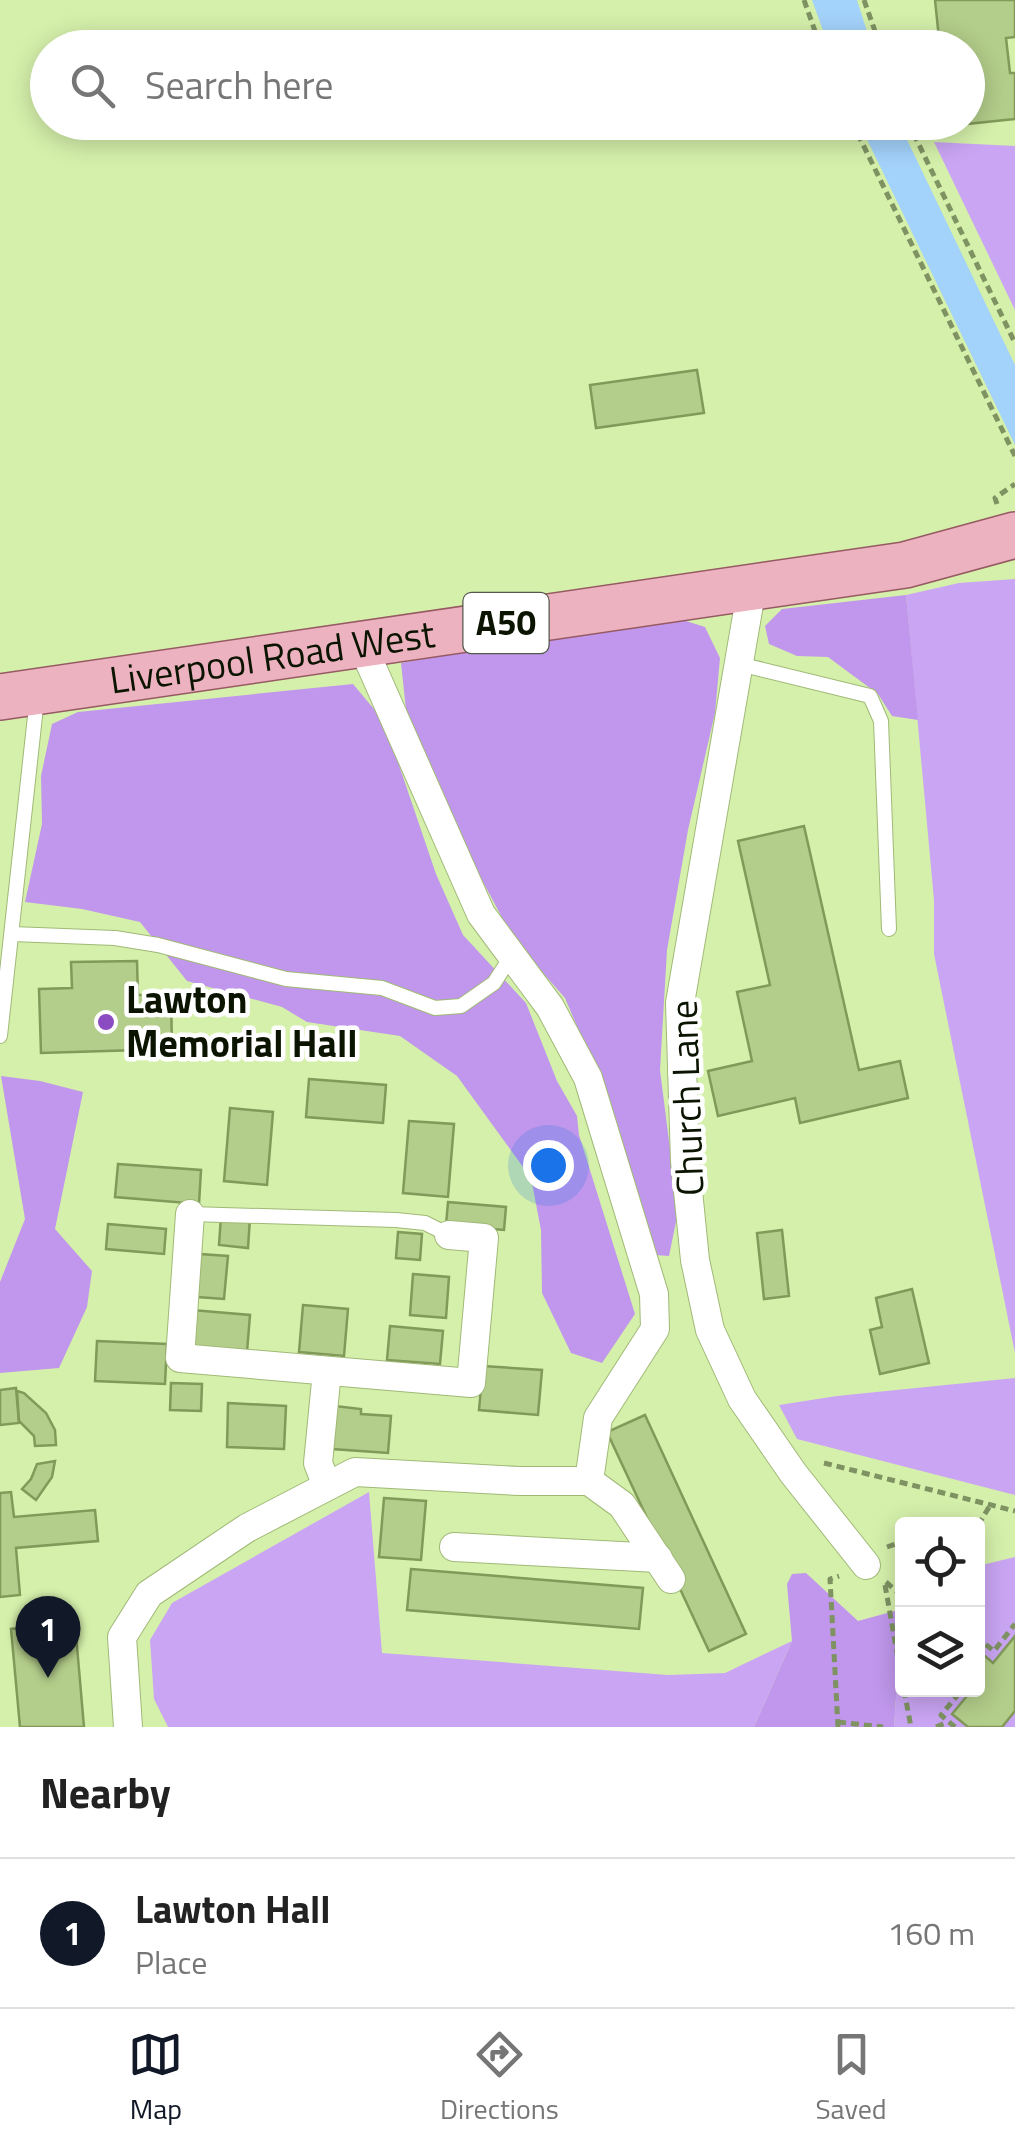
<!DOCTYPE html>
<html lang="en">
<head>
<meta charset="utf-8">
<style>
	body { margin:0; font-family:"Titillium Web",sans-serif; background:#f2f2f2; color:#222 }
	.controls { position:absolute; right:30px; bottom:30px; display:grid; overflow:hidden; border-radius:10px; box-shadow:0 5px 25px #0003 }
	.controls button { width:90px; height:90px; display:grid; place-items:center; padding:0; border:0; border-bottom:2px solid #e0e0e0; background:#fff; color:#222; font:50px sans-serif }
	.you { position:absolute; left:548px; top:1165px; width:35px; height:35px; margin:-25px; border:8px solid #fff; border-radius:50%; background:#1a73e8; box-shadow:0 0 0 15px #1a73e833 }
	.badge { display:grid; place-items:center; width:65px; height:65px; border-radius:50%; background:#111827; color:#fff; font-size:32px; font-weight:700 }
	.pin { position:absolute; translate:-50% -82px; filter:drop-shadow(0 2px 5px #0008) }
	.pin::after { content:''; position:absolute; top:52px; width:35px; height:30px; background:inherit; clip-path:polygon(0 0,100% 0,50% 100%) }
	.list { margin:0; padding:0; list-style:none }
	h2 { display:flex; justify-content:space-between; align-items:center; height:130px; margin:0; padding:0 40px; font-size:42px }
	h2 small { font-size:32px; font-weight:400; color:#767676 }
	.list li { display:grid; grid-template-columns:65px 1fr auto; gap:30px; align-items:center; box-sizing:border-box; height:150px; padding:0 40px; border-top:2px solid #e0e0e0 }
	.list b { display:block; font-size:38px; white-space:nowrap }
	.list p { margin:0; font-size:32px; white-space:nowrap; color:#767676 }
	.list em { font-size:32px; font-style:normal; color:#767676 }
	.icon { flex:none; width:55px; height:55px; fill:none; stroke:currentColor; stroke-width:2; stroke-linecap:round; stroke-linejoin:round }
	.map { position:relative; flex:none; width:1015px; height:1727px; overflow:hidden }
	.search { position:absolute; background:#fff; box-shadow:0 5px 25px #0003; left:30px; right:30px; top:30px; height:110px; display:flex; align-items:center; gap:25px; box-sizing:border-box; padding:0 35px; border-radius:55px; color:#767676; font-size:38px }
	.sheet { height:280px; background:#fff }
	nav { display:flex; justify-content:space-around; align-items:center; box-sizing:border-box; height:140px; border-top:2px solid #e0e0e0; background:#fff; font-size:28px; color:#767676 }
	nav a { display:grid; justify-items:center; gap:5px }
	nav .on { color:#111827 }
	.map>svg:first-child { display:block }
	.green { fill:#caa5f3 }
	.forest { fill:#c097ec }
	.water { fill:#a3d2fb }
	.building { fill:#b3cd8a; stroke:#819959; stroke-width:2.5 }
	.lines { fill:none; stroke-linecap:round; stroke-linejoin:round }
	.lane-casing { stroke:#a0b977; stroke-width:16 }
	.street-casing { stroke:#a0b977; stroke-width:30 }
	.primary-casing { stroke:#965a62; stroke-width:48 }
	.path { stroke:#7e9262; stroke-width:5; stroke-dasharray:8 5; stroke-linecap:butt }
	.lane { stroke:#fff; stroke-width:14 }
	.street { stroke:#fff; stroke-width:28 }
	.primary { stroke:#edb2c0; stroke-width:45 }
	.poi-dot { fill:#8b4cc2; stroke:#fff; stroke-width:4 }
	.labels { text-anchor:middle; stroke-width:9; stroke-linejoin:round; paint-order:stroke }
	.shield { fill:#fff; stroke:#545a4c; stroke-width:2.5 }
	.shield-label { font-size:35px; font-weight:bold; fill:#0b1400 }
	.street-label { font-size:38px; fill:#0b1400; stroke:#fff }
	.poi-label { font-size:38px; font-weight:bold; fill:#0b1400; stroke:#fff; text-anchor:start }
</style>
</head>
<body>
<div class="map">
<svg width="1015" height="1727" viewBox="0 0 1015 1727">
	<rect width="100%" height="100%" fill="#d5f0ab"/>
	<g class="green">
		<polygon points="934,142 1015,146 1015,310"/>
		<polygon points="1015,579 1015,1353 934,954 934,900 906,595 959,583"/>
		<polygon points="1015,1378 1015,1495 797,1439 779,1405 837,1396"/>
		<polygon points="369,1492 382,1653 668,1675 725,1673 792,1641 754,1727 168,1727 154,1699 150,1640 172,1603"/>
		<polygon points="1015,1557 1015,1727 894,1727 902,1608 902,1690 978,1690 978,1566"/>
	</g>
	<g class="forest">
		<polygon points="906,595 918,720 892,716 878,694 828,657 797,656 769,644 765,626 782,609"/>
		<polygon points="664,614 705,627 720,658 715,713 688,830 667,950 660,1070 678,1212 669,1256 655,1255 616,1119 565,998 514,940 482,880 407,719 401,663"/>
		<polygon points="353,684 384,721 436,874 463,935 526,1003 557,1081 577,1116 579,1135 635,1314 602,1363 571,1353 542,1293 541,1230 531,1178 457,1076 400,1036 307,1022 282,1007 187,981 140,922 82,909 25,902 42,824 41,776 52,724 78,712"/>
		<polygon points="1,1076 40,1081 83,1092 55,1229 92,1271 87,1307 59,1368 0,1373 0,1282 25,1219"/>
		<polygon points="806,1573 858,1621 902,1609 894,1727 754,1727 792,1641 787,1584 792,1574"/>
	</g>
	<g class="water">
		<polygon points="812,0 857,0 872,47 829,47"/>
		<polygon points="859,123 899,123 1015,365 1015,445"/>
	</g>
	<g class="building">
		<polygon points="935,0 1015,0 1015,37 1006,38 1010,73 1015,73 1015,119 947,126 947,122 968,122 968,48 940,48"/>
		<polygon points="697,370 704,413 596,428 590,385"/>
		<polygon points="804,826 859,1070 900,1061 908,1098 800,1123 795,1098 718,1116 708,1071 752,1061 737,992 770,985 738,841"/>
		<polygon points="137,961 138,995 171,994 172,1049 41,1053 39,989 72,988 71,962"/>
		<polygon points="309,1079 386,1085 383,1123 306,1117"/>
		<polygon points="230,1108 273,1112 267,1185 224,1181"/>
		<polygon points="409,1121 454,1124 448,1197 403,1193"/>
		<polygon points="118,1164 201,1170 199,1204 115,1197"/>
		<polygon points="448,1202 506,1207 504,1230 446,1225"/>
		<polygon points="221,1216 250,1218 248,1248 219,1245"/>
		<polygon points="108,1224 166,1229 164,1254 106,1249"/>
		<polygon points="782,1230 789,1296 764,1299 757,1233"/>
		<polygon points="398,1232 422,1234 420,1260 396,1258"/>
		<polygon points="200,1254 228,1256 224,1299 197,1297"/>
		<polygon points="413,1274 449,1277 446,1318 410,1315"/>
		<polygon points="912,1289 929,1363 880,1374 870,1330 882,1327 876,1298"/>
		<polygon points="303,1305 348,1309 344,1356 299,1352"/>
		<polygon points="192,1310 250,1315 247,1352 189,1347"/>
		<polygon points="390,1326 443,1331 440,1364 387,1360"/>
		<polygon points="97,1341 167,1344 165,1384 95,1381"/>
		<polygon points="483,1366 542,1370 538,1415 479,1410"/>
		<polygon points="171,1383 202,1384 201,1411 170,1410"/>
		<polygon points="16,1388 19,1423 0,1425 0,1390"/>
		<polygon points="17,1391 24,1393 46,1413 55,1430 56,1445 35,1446 34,1436 19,1421"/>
		<polygon points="228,1403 286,1406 284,1449 227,1447"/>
		<polygon points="335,1406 361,1409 361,1414 391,1416 388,1453 332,1449"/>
		<polygon points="645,1415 746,1634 709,1651 607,1432"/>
		<polygon points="55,1461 52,1477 36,1500 22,1489 31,1479 37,1464"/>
		<polygon points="11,1492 14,1517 95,1510 98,1541 16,1548 20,1595 0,1597 0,1493"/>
		<polygon points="384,1498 426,1501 421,1560 379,1557"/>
		<polygon points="411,1569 643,1588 639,1629 407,1610"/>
		<polygon points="75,1623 84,1727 20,1727 11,1629"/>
		<polygon points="1015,1636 1015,1711 1002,1727 968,1727 952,1714 972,1690 978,1690 978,1683 983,1675 978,1670 978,1664 985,1656 993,1663"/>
	</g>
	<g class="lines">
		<g class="lane-casing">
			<g id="lane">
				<polyline points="739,664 870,696 881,721 889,929"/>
				<polyline points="12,934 115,938 158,945 286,979 382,988 435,1008 461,1006 494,983 512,955"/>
				<polyline points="0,1036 37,698"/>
				<polyline points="190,1214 396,1220 425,1223 449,1235"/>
			</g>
		</g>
		<g class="street-casing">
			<g id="street">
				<polyline points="752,587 680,1003 685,1161 695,1260 710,1330 742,1399 793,1473 866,1565"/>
				<polyline points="362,645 481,914 550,1007 588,1078 654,1294 655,1329 598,1418 589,1481"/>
				<polyline points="190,1214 180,1358 471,1383 484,1238 449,1235"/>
				<polyline points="327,1371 318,1463 327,1486"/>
				<polyline points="454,1547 658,1558"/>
				<polyline points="128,1727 122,1637 149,1594 247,1528 355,1472 519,1481 589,1481 622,1505 671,1579"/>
			</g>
		</g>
		<g class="primary-casing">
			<g id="primary">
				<path id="s1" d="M0,697l905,-132 110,-30"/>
			</g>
		</g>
		<g class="path">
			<polyline points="804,0 821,48"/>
			<polyline points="864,0 881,48"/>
			<polyline points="852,122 1015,456"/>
			<polyline points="908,122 1015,343"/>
			<polyline points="997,504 995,498 1015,484"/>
			<polyline points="824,1463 1015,1511"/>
			<polyline points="978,1525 991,1504"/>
			<polyline points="887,1547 902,1542"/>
			<polyline points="886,1582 902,1596"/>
			<polyline points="885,1585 902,1681"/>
			<polyline points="978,1654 985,1644 994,1651 1015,1624"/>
			<polyline points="978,1660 980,1661"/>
			<polyline points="904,1690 911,1727"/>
			<polyline points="838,1722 883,1727"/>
			<polyline points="838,1727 830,1579 839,1576"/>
			<polyline points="936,1727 948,1722"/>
			<polyline points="955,1727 941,1715 962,1690"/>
		</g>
		<use href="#lane" class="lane"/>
		<use href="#street" class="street"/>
		<use href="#primary" class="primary"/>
	</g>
	<circle class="poi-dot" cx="106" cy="1022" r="10"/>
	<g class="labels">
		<rect class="shield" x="463.5" y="593" width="85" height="60" rx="8"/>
		<g class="shield-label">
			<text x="506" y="635">A50</text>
		</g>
		<g class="street-label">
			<text dy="13" stroke="none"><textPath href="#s1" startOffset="275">Liverpool Road West</textPath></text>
			<text transform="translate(687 1098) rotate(-92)" y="13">Church Lane</text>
		</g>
		<g class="poi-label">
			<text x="126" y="1013">Lawton<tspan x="126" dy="44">Memorial Hall</tspan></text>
		</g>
	</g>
</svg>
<div class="controls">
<button><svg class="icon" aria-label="locate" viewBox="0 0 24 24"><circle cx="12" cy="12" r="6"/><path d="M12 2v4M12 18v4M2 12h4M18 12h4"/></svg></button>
<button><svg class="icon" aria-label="layers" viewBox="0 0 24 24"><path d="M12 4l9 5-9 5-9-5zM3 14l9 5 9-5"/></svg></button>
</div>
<div class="you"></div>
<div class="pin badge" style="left:48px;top:1678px">1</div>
<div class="search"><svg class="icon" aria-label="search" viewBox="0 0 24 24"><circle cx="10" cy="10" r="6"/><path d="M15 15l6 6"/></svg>Search here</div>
</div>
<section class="sheet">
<h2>Nearby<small></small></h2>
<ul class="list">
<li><span class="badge">1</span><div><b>Lawton Hall</b><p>Place</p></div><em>160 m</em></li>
</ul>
</section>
<nav>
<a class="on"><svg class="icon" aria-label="map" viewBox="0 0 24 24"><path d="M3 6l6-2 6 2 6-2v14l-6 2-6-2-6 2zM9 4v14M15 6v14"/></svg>Map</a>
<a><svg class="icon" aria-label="directions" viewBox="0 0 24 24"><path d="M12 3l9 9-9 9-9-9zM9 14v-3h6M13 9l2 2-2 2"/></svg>Directions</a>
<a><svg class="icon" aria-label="saved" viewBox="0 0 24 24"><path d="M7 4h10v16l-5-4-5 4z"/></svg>Saved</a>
</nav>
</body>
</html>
